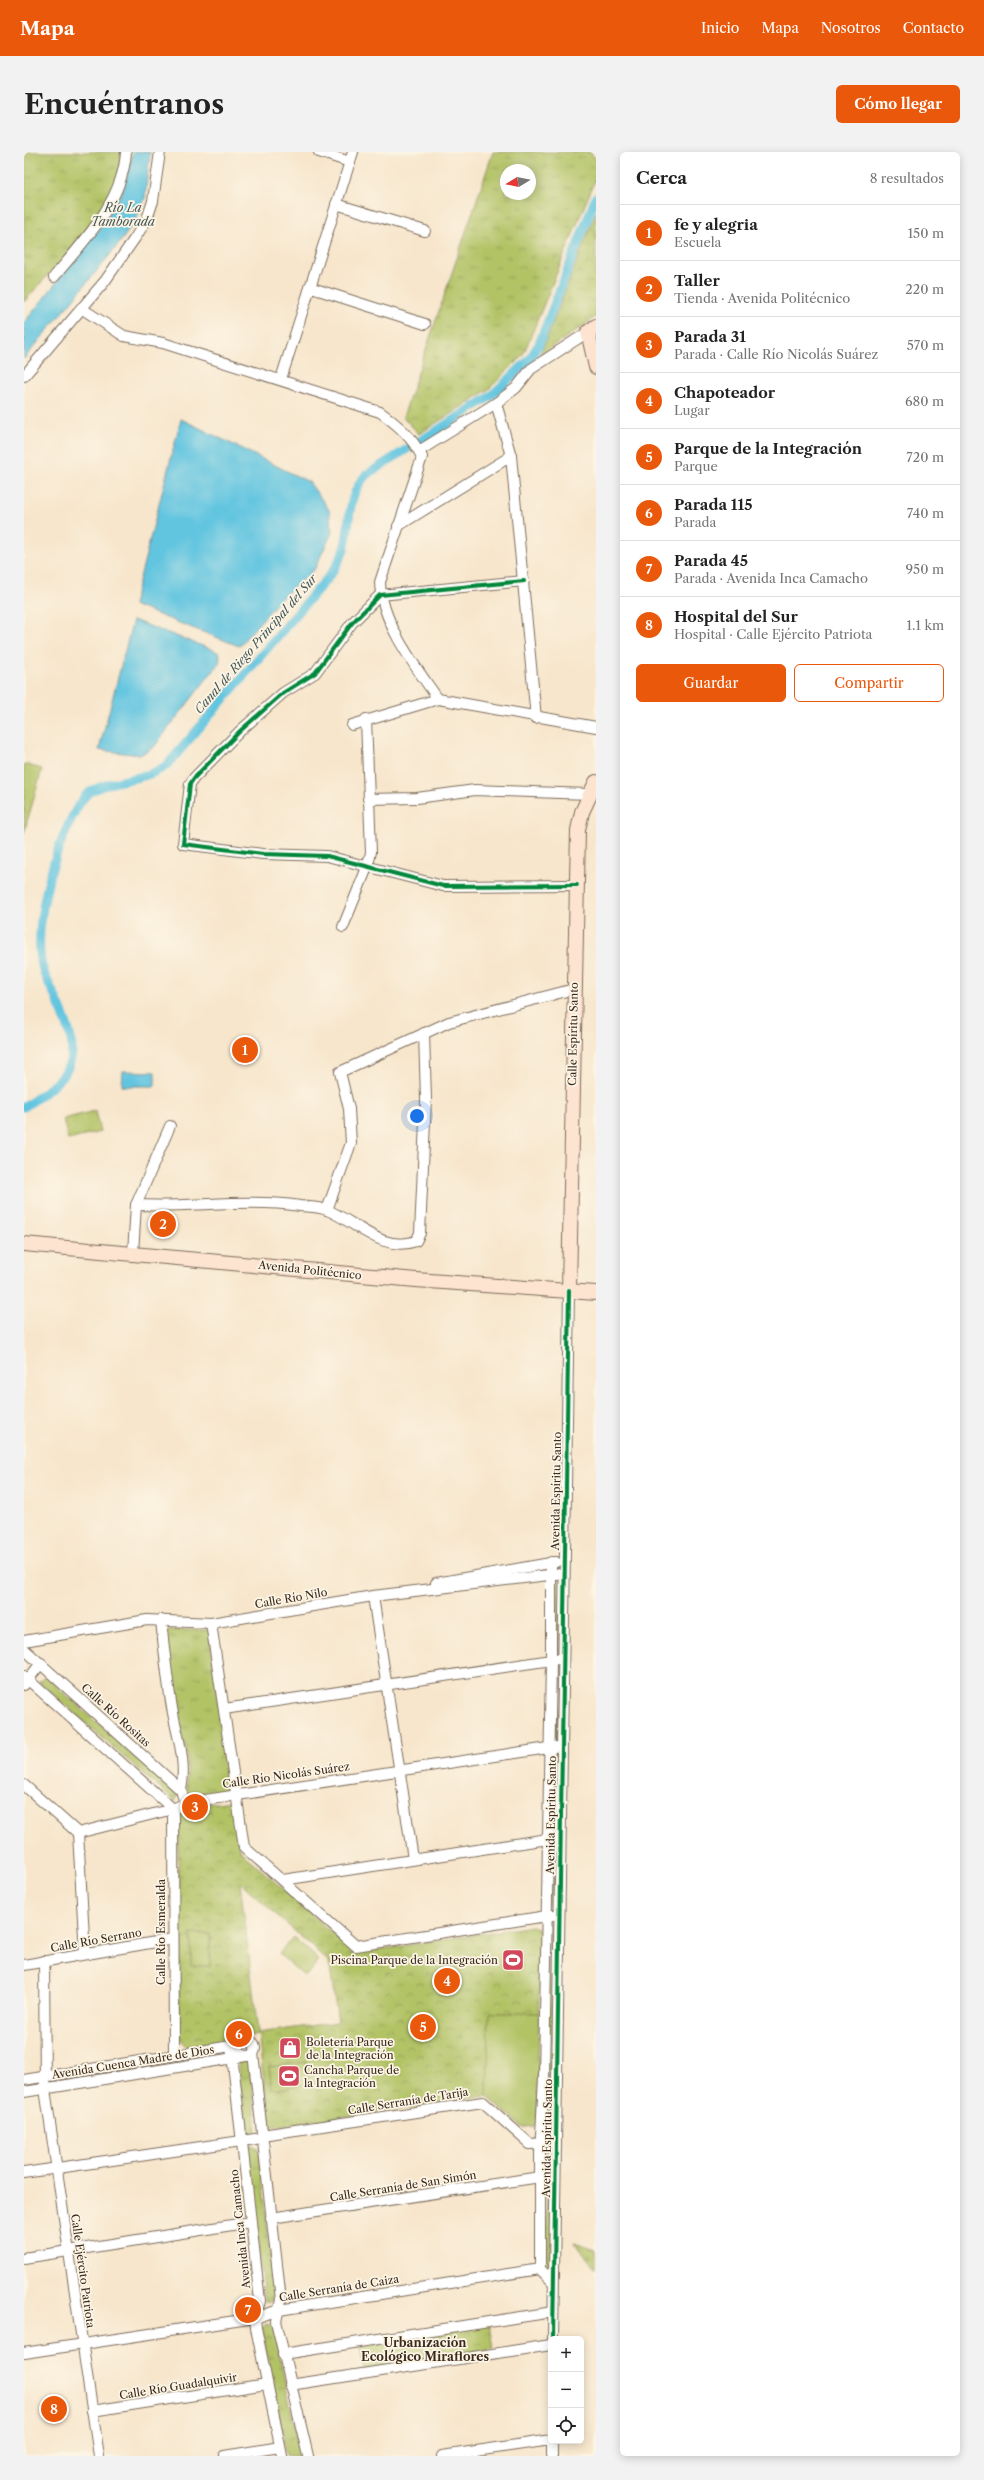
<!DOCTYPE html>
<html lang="es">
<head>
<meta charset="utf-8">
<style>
	body { margin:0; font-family:"Libre Caslon Text",serif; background:#f2f2f2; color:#222 }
	.controls { position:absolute; right:12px; bottom:12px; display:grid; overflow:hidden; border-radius:6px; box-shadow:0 2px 10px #0003 }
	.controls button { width:36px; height:36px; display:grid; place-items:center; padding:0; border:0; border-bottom:1px solid #e0e0e0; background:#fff; color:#222; font:20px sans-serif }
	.compass { position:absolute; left:476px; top:12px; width:36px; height:36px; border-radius:50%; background:#fff; box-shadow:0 2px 10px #0003; rotate:260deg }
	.you { position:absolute; left:393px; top:964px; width:14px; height:14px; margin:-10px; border:3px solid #fff; border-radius:50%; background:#1a73e8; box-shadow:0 0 0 6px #1a73e833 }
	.badge { display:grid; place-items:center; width:26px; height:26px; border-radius:50%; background:#ea580c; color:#fff; font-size:13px; font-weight:700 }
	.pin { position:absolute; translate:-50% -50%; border:2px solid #fff; box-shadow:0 1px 4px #0006 }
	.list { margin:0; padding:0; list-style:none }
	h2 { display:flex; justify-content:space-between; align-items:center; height:52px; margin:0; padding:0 16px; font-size:17px }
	h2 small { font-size:13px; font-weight:400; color:#767676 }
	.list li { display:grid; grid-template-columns:26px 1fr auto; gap:12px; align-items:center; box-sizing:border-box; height:56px; padding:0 16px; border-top:1px solid #e0e0e0 }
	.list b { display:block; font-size:15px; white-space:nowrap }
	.list p { margin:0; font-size:13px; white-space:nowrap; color:#767676 }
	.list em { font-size:13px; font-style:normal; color:#767676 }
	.actions { display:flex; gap:8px; padding:12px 16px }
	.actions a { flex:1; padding:9px 0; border:1px solid #ea580c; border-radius:6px; text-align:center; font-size:14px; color:#ea580c }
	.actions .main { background:#ea580c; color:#fff }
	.icon { flex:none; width:22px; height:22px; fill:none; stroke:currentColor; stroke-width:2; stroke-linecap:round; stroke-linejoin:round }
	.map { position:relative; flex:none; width:572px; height:2304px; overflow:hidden; border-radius:6px }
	header { display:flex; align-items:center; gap:24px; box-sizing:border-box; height:56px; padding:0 20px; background:#ea580c; color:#fff }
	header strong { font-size:19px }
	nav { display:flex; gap:22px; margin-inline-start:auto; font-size:14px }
	.intro { display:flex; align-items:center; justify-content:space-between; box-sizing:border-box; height:96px; padding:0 24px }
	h1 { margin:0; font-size:28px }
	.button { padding:10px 18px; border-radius:6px; background:#ea580c; color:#fff; font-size:14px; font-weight:700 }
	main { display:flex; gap:24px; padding:0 24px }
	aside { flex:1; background:#fff; border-radius:6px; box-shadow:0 2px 10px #0003 }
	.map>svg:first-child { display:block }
	.grass { fill:url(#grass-tufts); stroke:#767642; fill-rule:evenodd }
	.wetland { fill:url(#wetland-marsh); stroke:#767642 }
	.park { fill:url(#park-crowns); stroke:#767642; fill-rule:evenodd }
	.pitch { fill:#b2c366; stroke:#767642 }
	.water { fill:#62c5e0; stroke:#4e787f }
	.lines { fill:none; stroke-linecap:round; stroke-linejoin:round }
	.canal { stroke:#62c5e0; stroke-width:9 }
	.minor-casing { stroke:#7d6c5b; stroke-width:12 }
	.secondary-casing { stroke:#7d6c5b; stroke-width:16 }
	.minor { stroke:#fff; stroke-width:10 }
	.secondary { stroke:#fde4d1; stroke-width:14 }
	.cycleway-casing { stroke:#fcf5e5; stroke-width:6 }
	.cycleway { stroke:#00873e; stroke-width:4 }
	.labels { text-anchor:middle; stroke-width:3.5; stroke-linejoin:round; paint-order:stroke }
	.street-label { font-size:11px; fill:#3b2a1e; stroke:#fcf5e5 }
	.poi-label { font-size:11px; fill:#3b2a1e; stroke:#fcf5e5; text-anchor:start }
	.water-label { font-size:12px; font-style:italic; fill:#475858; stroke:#fcf5e5 }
	.neighbourhood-label { font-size:12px; font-weight:bold; fill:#3b2a1e; stroke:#fcf5e5 }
</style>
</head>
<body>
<header>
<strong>Mapa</strong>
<nav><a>Inicio</a><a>Mapa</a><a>Nosotros</a><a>Contacto</a></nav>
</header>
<div class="intro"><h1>Encuéntranos</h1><a class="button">Cómo llegar</a></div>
<main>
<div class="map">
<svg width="572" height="2304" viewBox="0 0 572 2304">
	<defs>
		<pattern id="grass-tufts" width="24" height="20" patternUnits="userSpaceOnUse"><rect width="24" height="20" fill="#b2c366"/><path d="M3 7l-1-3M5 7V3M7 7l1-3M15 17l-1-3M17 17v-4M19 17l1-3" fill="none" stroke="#929f53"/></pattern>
		<pattern id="wetland-marsh" width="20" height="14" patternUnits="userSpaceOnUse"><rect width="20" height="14" fill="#b2c366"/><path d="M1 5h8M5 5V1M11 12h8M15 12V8" fill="none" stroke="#929f53"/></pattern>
		<pattern id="park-crowns" width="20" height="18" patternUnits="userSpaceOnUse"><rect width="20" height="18" fill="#b2c366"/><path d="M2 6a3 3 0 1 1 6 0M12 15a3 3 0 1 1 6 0" fill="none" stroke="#929f53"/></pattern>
	</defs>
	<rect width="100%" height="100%" fill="#fcf5e5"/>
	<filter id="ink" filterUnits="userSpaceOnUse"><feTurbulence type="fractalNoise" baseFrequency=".025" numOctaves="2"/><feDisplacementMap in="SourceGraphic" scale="8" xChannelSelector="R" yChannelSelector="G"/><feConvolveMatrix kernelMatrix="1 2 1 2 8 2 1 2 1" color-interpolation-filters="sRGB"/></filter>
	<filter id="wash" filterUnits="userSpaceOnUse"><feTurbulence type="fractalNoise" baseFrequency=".012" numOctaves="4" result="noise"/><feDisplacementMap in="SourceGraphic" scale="16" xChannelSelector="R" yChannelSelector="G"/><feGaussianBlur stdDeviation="0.9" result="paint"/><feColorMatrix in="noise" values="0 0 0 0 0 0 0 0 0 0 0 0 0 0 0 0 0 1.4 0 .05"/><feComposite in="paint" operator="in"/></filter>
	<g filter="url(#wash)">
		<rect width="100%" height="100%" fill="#f7e6cc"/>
		<g class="grass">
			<path d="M0,0h98c-4,59 -62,107 -98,150z"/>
			<path d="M469,0h97l6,7v19l-73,177 -34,34 -70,45 -16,-17zM482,18h24v24h-24z"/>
			<polygon points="530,1425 536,1425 535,1501 531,1501"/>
			<polygon points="142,1478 185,1478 206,1638 169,1645 163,1640 163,1604 152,1557"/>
			<polygon points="535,1513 534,1587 530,1589 532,1515"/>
			<polygon points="21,1524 154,1643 151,1650 15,1530"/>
			<polygon points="529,1600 534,1601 532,1679 527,1679"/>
			<polygon points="526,1693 532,1693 530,1753 525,1753"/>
			<polygon points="532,1770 527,1983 522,1986 526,1771"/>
			<polygon points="223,1907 225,1909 233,1977 229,1982 222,1978 214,1911"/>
			<polygon points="228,1993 235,1996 251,2148 244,2151 240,2148 224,1997"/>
			<polygon points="523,1998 529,1998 528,2117 522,2111"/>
			<polygon points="242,2172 249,2174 277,2304 263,2304 238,2176"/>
		</g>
		<polygon class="wetland" points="550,2091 572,2098 572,2116"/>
		<g class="park">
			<polygon points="572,60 572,165 516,203"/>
			<path d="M208,1649l7,49 110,98 1,6 182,-28 6,2 2,5 -3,190 -3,4 -11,1 -36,-32 -216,31 -2,-4 -11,-89 -65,13h-6l-8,-8 -1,-227 7,-5zM216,1730l89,80 9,60 -80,11z"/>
			<polygon points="466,2173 470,2197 340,2219 336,2193"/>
		</g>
		<g class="pitch">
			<polygon points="0,612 18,617 0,681"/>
			<polygon points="71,959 76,980 44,988 39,967"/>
			<rect x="167" y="1782" width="19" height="32"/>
			<polygon points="269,1785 295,1808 281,1825 255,1802"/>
			<polygon points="465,1861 515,1861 513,1971 510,1975 499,1976 463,1944"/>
			<polygon points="282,1910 285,1932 248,1938 245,1915"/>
			<polygon points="418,2184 421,2201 384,2208 381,2191"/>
		</g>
		<g class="water">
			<polygon points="109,0 126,0 121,46 113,65 98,88 0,207 0,171 80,71 100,36"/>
			<polygon points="157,267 285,330 305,358 308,381 290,418 257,446 215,494 109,453"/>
			<polygon points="109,468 192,499 196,502 195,511 130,595 116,603 75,598"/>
			<polygon points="99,919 131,920 131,934 98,934"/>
		</g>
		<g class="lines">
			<path class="canal" d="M0,955c54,-35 59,-51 32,-109 -5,-11 -12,-21 -14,-33 -10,-42 15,-129 40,-165 15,-23 65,-16 87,-37l162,-189c5,-8 10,-17 13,-25 8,-28 1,-50 22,-74l125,-79 38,-36 10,-16 57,-147"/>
		</g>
	</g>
	<g filter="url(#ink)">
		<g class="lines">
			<g class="minor-casing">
				<g id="minor">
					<polyline points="295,0 326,10"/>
					<polyline points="312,52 401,79"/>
					<path d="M30,125c30,-36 69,-76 72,-125"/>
					<polyline points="285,135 401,172"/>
					<path d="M57,156l43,28 39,7 217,69c18,13 33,26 42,45l-42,125c1,40 35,84 58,117l158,28"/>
					<polyline points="0,224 81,129 111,86 123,67 129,49 136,0"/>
					<polyline points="257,227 329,0"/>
					<polyline points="472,251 487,304 512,566"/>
					<polyline points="395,299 472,251 492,236 507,217 564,180"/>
					<polyline points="374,374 487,304"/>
					<polyline points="500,429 356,443 328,471 291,521 259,541 216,579 170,626 166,632 159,692 239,702 303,704 419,734 553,733"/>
					<polyline points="328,573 414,547"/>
					<polyline points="344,647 393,646 451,638 565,642"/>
					<polyline points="319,775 344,713 347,700 342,567"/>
					<path d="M112,1053c55,3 109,-7 164,1 9,1 19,1 27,4 30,12 55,43 89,31l4,-8 6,-134 -2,-66"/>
					<polyline points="303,1058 327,991 325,957 316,920 425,870 550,837"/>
					<polyline points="109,1101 112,1053 146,974"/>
					<polyline points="527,1410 527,1508 520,1925 516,2002 516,2117 529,2130"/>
					<polyline points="412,1431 532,1410"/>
					<polyline points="349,1444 389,1707"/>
					<path d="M137,1468c3,29 6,59 11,88 5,28 15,53 9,82"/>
					<polyline points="187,1471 220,1695 332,1794 529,1763"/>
					<polyline points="0,1489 123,1468 187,1471 349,1444 533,1422"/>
					<polyline points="0,1497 157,1638 161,1651"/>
					<polyline points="0,1524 149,1657"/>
					<polyline points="0,1533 17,1511"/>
					<polyline points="200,1557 534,1507"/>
					<polyline points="0,1633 54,1681"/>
					<polyline points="149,1657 150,1903"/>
					<polyline points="54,1681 149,1657 161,1651 531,1595"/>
					<polyline points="54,1681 61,1802"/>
					<polyline points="259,1728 530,1686"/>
					<polyline points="20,1809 21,1937 75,2304"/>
					<polyline points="0,1813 149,1787"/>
					<circle cx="223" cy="1896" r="8"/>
					<polyline points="207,1894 236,2149 231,2166 232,2176 258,2304"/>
					<polyline points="229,1901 257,2148 252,2169 284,2304"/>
					<polyline points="0,1928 207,1894 217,1890"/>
					<polyline points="0,1940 222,1904"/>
					<polyline points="238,1983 459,1950 506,1992 523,1991"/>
					<polyline points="0,2021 238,1986"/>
					<polyline points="247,2066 516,2025"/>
					<polyline points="0,2106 227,2070"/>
					<polyline points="529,2187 545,1138"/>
					<polyline points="0,2201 231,2166 255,2158 516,2117"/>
					<polyline points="259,2202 529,2160"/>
					<polyline points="266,2233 527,2193"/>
					<polyline points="68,2259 243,2232"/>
					<polyline points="200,2304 256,2295"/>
					<polyline points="418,2304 527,2288"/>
					<polyline points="528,2304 528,2289"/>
				</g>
			</g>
			<g class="secondary-casing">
				<g id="secondary">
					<polyline points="572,174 564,180 572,215"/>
					<polyline points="0,1092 392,1128 572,1141"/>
					<polyline points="545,1138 554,678 558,660 572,630"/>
				</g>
			</g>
			<use href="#minor" class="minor"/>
			<use href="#secondary" class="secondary"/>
			<g class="cycleway-casing">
				<g id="cycleway">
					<polyline points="500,429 356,443 328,471 291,521 259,541 216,579 170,626 166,632 159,692 239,702 303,704 419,734 553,733"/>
					<polyline points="529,2187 545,1138"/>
				</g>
			</g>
			<use href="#cycleway" class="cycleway"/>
		</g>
	</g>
	<defs>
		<g id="stadium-square" transform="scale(1.15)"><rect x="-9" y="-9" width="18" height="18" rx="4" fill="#d1495b" stroke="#fcf5e5"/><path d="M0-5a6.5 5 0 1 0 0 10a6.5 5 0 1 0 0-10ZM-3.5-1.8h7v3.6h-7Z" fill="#fff"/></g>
		<g id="shop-square" transform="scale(1.15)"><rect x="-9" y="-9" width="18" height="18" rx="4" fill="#d1495b" stroke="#fcf5e5"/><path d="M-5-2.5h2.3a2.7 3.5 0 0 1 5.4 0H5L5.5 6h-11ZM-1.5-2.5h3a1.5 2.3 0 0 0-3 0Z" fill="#fff"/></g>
	</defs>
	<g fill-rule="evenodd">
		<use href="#stadium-square" x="489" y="1808"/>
		<use href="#shop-square" x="266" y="1896"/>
		<use href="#stadium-square" x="265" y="1924"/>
	</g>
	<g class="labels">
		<g class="street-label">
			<text transform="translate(549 882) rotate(-89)" y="4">Calle Espíritu Santo</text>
			<text transform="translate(286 1118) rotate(6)" y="4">Avenida Politécnico</text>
			<text transform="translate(532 1339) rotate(-89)" y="4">Avenida Espíritu Santo</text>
			<text transform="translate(267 1446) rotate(-10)" y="4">Calle Río Nilo</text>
			<text transform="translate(92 1563) rotate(42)" y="4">Calle Río Rositas</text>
			<text transform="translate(262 1623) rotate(-8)" y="4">Calle Río Nicolás Suárez</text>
			<text transform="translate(527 1663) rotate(-89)" y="4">Avenida Espíritu Santo</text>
			<text transform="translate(137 1780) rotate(-90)" y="4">Calle Río Esmeralda</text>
			<text transform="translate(72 1788) rotate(-10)" y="4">Calle Río Serrano</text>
			<text transform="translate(109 1910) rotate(-9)" y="4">Avenida Cuenca Madre de Dios</text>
			<text transform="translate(384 1949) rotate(-9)" y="4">Calle Serranía de Tarija</text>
			<text transform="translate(523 1986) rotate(-89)" y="4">Avenida Espíritu Santo</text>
			<text transform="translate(379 2034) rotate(-9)" y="4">Calle Serranía de San Simón</text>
			<text transform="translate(216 2077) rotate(-96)" y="4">Avenida Inca Camacho</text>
			<text transform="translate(59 2119) rotate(82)" y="4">Calle Ejército Patriota</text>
			<text transform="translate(315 2136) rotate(-9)" y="4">Calle Serranía de Caiza</text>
			<text transform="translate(154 2234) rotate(-9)" y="4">Calle Río Guadalquivir</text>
		</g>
		<g class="poi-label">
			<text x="474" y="1812" text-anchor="end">Piscina Parque de la Integración</text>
			<text x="282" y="1894">Boletería Parque<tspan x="282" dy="13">de la Integración</tspan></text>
			<text x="280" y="1922">Cancha Parque de<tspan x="280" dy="13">la Integración</tspan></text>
		</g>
		<g class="water-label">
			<text x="99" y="60">Río La<tspan x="99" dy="14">Tamborada</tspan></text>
			<text transform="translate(232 492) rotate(-49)" y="4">Canal de Riego Principal del Sur</text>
		</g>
		<g class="neighbourhood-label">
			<text x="401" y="2195">Urbanización<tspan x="401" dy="14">Ecológico Miraflores</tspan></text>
		</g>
	</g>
</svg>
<div class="controls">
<button>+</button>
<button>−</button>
<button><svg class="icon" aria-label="locate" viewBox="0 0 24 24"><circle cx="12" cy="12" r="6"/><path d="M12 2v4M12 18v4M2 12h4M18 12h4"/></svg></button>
</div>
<svg class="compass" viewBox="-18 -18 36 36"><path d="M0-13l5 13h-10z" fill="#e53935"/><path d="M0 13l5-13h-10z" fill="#767676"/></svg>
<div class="you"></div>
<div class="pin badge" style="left:221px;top:898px">1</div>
<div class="pin badge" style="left:139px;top:1072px">2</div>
<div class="pin badge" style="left:171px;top:1655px">3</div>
<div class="pin badge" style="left:423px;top:1829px">4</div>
<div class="pin badge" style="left:399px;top:1875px">5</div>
<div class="pin badge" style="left:215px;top:1882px">6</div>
<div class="pin badge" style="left:224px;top:2158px">7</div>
<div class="pin badge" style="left:30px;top:2257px">8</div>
</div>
<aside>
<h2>Cerca<small>8 resultados</small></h2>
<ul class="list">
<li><span class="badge">1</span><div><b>fe y alegria</b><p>Escuela</p></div><em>150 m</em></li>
<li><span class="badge">2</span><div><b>Taller</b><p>Tienda · Avenida Politécnico</p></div><em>220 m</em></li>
<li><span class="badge">3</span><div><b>Parada 31</b><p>Parada · Calle Río Nicolás Suárez</p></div><em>570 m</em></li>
<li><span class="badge">4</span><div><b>Chapoteador</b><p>Lugar</p></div><em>680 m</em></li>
<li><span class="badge">5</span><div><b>Parque de la Integración</b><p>Parque</p></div><em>720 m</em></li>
<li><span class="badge">6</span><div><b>Parada 115</b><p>Parada</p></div><em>740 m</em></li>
<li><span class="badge">7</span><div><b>Parada 45</b><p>Parada · Avenida Inca Camacho</p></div><em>950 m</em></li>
<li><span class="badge">8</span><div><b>Hospital del Sur</b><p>Hospital · Calle Ejército Patriota</p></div><em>1.1 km</em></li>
</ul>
<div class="actions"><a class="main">Guardar</a><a>Compartir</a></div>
</aside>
</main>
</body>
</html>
